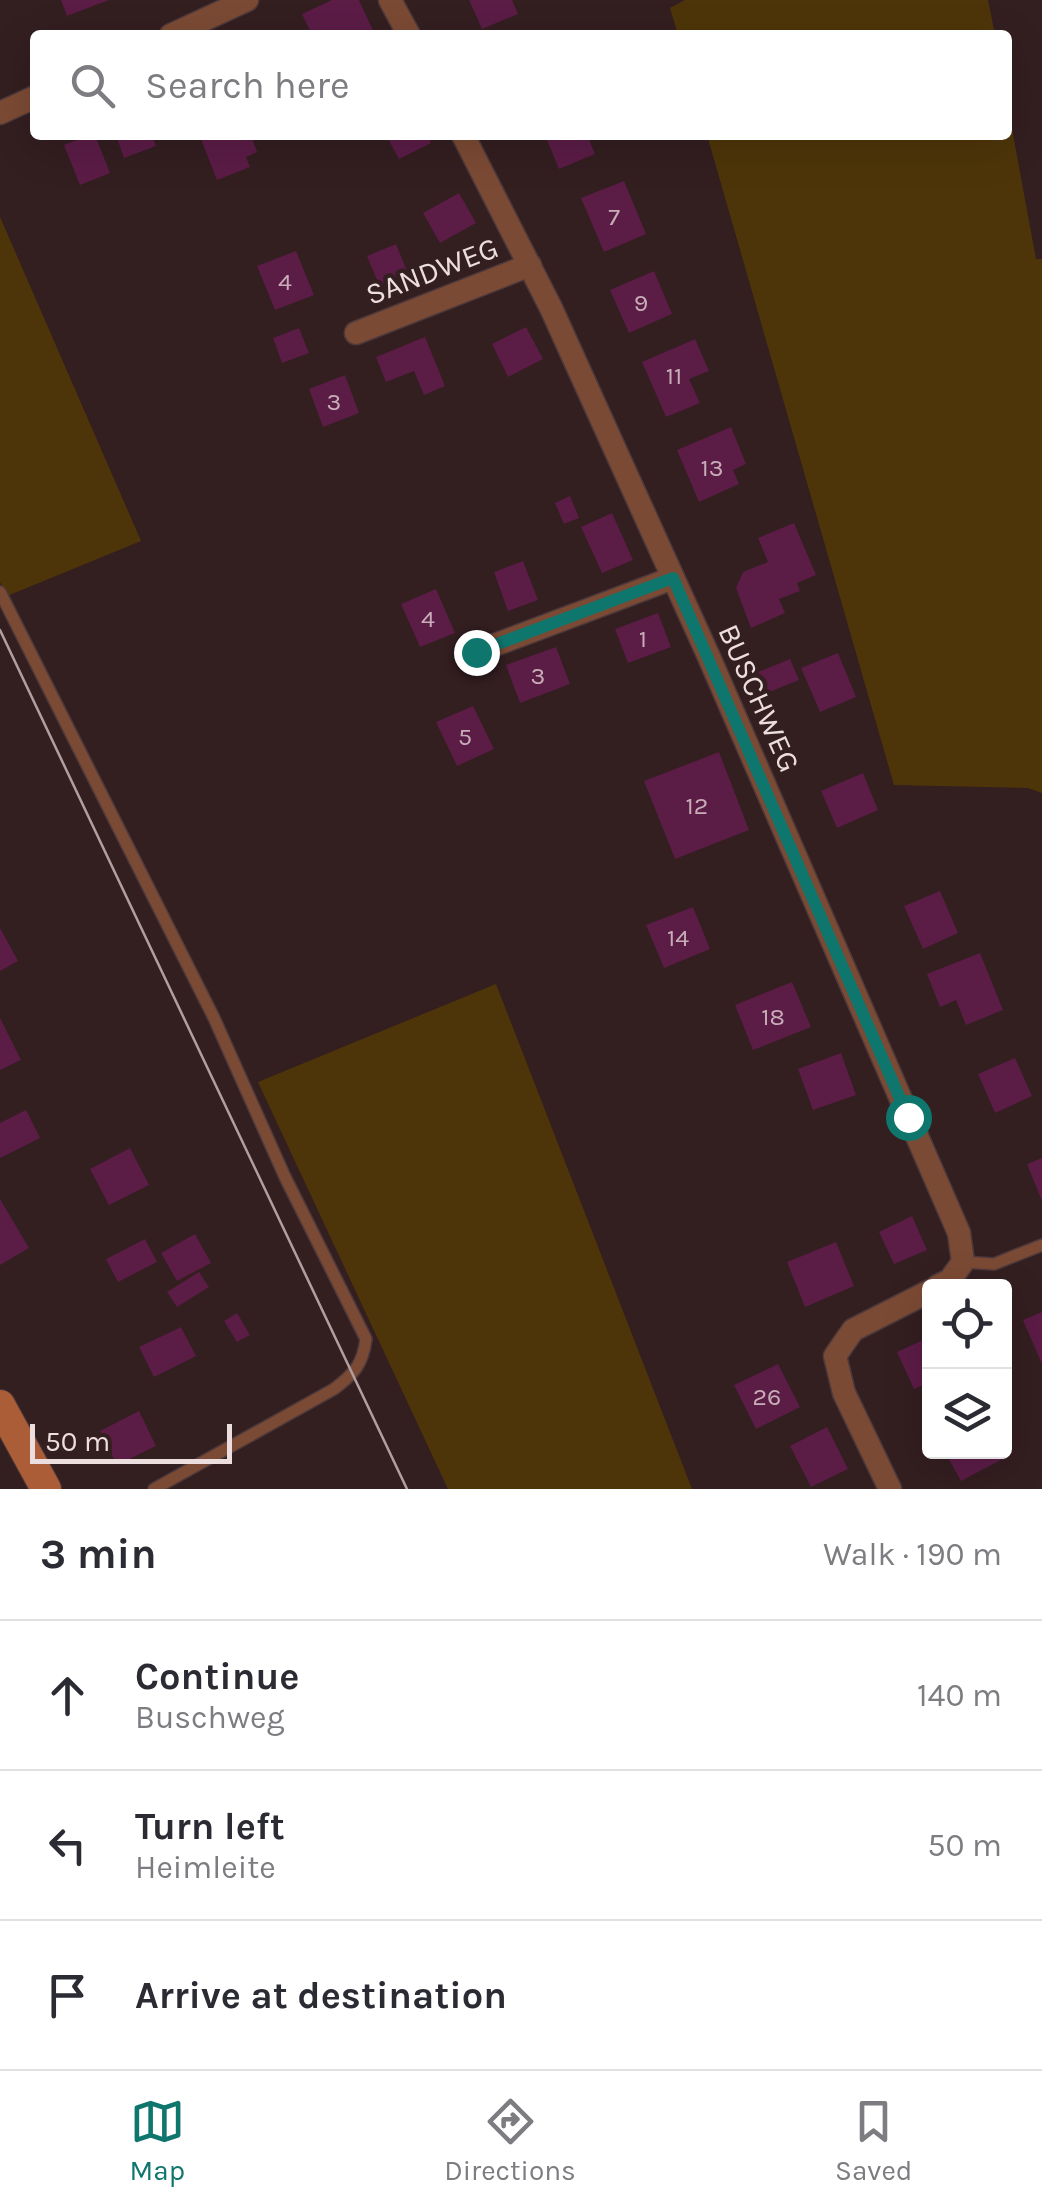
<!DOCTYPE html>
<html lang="en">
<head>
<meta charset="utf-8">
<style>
	body { margin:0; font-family:Karla,sans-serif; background:#f7f7f7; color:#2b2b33 }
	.controls { position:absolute; right:30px; bottom:30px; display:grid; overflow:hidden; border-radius:10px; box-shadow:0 10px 40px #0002 }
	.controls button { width:90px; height:90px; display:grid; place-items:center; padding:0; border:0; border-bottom:2px solid #e1e1e2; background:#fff; color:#2b2b33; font:50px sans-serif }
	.scale { position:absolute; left:30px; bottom:25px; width:202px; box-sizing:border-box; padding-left:10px; border:5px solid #ecddde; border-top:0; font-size:28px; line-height:35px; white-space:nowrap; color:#ecddde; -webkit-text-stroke:8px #331e20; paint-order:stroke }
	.stop { position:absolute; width:30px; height:30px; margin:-22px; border:8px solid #0f766e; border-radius:50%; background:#fff }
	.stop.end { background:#0f766e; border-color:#fff; box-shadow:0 2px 10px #0008 }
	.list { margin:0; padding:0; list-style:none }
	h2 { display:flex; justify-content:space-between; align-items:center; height:130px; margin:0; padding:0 40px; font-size:42px }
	h2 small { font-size:32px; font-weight:400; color:#7c7c81 }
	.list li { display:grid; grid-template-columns:65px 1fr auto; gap:30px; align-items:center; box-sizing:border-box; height:150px; padding:0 40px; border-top:2px solid #e1e1e2 }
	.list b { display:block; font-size:38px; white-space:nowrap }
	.list p { margin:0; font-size:32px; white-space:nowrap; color:#7c7c81 }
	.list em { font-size:32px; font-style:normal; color:#7c7c81 }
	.icon { flex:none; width:55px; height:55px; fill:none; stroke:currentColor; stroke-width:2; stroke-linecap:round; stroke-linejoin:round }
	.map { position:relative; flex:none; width:1042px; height:1489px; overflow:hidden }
	.search { position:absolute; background:#fff; box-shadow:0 10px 40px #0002; left:30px; right:30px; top:30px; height:110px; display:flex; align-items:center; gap:25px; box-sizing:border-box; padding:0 35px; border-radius:10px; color:#7c7c81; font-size:38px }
	.sheet { height:580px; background:#fff }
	nav { display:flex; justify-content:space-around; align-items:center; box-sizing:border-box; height:140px; border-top:2px solid #e1e1e2; background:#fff; font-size:28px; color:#7c7c81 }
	nav a { display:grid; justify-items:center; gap:5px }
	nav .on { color:#0f766e }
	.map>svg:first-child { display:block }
	.green { fill:#4e3509 }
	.building { fill:#5b1c46 }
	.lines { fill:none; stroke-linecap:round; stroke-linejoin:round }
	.lane-casing { stroke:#4d393b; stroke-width:14 }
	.street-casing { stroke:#4d393b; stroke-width:25 }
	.secondary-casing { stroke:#4d393b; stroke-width:32 }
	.lane { stroke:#7b4a34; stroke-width:11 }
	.street { stroke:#7b4a34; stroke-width:22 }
	.secondary { stroke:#ab5d38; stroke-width:30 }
	.tram { stroke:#b09fa1; stroke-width:2.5 }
	.route { stroke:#0f766e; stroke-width:12 }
	.labels { text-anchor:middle; stroke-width:9; stroke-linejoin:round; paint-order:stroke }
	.number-label { font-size:25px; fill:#c8adb8 }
	.street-label { font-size:30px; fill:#ecddde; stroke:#331e20 }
</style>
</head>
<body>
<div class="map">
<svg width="1042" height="1489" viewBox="0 0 1042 1489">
	<rect width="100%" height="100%" fill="#331e20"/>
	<g class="green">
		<polygon points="685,0 988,0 995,35 678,35 670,8"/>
		<polygon points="1007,102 1036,259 1042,259 1042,793 1028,788 894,785 707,135 1007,135"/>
		<polygon points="0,217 141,541 7,596 0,582"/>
		<polygon points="496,984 692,1489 448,1489 258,1082"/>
	</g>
	<g class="building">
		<polygon points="61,0 109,0 67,16"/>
		<polygon points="332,0 359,0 375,35 312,35 302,14"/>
		<polygon points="469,0 512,0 518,14 482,29"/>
		<polygon points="89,135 95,135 110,173 80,185 64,145"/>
		<polygon points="116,135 152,135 156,146 124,158"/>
		<polygon points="211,135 251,135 257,152 246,157 250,167 217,180 201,139"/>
		<polygon points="386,135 427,135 431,143 399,159"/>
		<polygon points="545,135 587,135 595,154 559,169"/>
		<polygon points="624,181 646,234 604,252 581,198"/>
		<polygon points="459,193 476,223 440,243 423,213"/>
		<polygon points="396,244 411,281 382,292 367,256"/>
		<polygon points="296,251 314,295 275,310 257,266"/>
		<polygon points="654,271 672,314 629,333 610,290"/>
		<polygon points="526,327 543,359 508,377 492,344"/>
		<polygon points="299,328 309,353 282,363 273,338"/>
		<polygon points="425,337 445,386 424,395 414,371 386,382 376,357"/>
		<polygon points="695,339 709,371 689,379 700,403 666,417 642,362"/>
		<polygon points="345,375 359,413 323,427 309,389"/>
		<polygon points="731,427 746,464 733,470 739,484 699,502 677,450"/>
		<polygon points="570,496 579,518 564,524 555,503"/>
		<polygon points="612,513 633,560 602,573 581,527"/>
		<polygon points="794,523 816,575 797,583 800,591 779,599 785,613 751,628 736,588 743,572 768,562 758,538"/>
		<polygon points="523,561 538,600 508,611 494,572"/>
		<polygon points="436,589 455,633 420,647 401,604"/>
		<polygon points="658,613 671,647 628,663 615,629"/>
		<polygon points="556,647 570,684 520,703 506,665"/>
		<polygon points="838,653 856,697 820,712 801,668"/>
		<polygon points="790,659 799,680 767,693 758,672"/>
		<polygon points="473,706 494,749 457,766 436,722"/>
		<polygon points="719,752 749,830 675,859 644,781"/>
		<polygon points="863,773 878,810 837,828 821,791"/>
		<polygon points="940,891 958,933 923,949 904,906"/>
		<polygon points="693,907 710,949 664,968 646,925"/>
		<polygon points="0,928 18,961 0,971"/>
		<polygon points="980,953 1003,1010 966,1025 956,1000 940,1007 927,974"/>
		<polygon points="792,982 811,1027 753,1050 735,1005"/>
		<polygon points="0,1018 21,1060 0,1070"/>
		<polygon points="841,1053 856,1095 813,1110 798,1069"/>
		<polygon points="1015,1058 1032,1096 995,1113 978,1074"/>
		<polygon points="26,1110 40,1138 0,1158 0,1123"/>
		<polygon points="130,1148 149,1185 109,1205 90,1169"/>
		<polygon points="1042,1158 1042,1201 1027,1164"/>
		<polygon points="0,1199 29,1248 0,1265"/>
		<polygon points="912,1216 927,1250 894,1264 879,1232"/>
		<polygon points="195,1234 211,1263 177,1281 161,1253"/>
		<polygon points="145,1239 157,1262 118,1282 106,1259"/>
		<polygon points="836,1242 854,1286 805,1307 787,1262"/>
		<polygon points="199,1272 209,1287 177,1307 167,1292"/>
		<polygon points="1042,1312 1042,1364 1023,1320"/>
		<polygon points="237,1313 250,1335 237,1342 224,1321"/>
		<polygon points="181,1327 196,1356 154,1377 139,1347"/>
		<polygon points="930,1337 930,1382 914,1389 897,1352"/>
		<polygon points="778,1364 800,1407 756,1429 734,1385"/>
		<polygon points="139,1411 156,1446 117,1465 100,1431"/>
		<polygon points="827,1427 848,1469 811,1487 790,1446"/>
		<polygon points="945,1452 1006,1452 1008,1456 961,1481"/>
	</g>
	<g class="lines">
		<g class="lane-casing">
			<g id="lane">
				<path d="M0,592l214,426 71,159 81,162c-3,25 -12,35 -32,50l-180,100"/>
				<polyline points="963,1262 994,1264 1042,1245"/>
			</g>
		</g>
		<g class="street-casing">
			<g id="street">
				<polyline points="390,0 409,35"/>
				<polyline points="171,35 247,0"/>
				<polyline points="0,113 35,97"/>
				<polyline points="463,135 551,308 709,657 959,1233 963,1262 950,1280 938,1286"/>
				<polyline points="356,333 530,265"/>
				<polyline points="476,652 673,578"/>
				<polyline points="890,1489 844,1393 835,1356 853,1330 930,1291"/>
			</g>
		</g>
		<g class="secondary-casing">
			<polyline id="secondary" points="0,1405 46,1489"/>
		</g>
		<use href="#lane" class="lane"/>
		<use href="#street" class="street"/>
		<use href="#secondary" class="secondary"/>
		<polyline class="tram" points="0,630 407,1489"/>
	</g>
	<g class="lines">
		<polyline class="route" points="476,652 673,578 908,1117"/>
	</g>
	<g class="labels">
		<g class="number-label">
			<text x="614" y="225">7</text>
			<text x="285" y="290">4</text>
			<text x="641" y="311">9</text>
			<text x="674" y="384">11</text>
			<text x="334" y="410">3</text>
			<text x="712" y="476">13</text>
			<text x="428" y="627">4</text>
			<text x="643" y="647">1</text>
			<text x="538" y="684">3</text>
			<text x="465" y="745">5</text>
			<text x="697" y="814">12</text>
			<text x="678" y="946">14</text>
			<text x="773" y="1025">18</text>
			<text x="767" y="1405">26</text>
		</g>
		<g class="street-label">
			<text transform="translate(432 271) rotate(-21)" y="10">SANDWEG</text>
			<text transform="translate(759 698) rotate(66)" y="10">BUSCHWEG</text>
		</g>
	</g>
</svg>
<div class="controls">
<button><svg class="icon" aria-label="locate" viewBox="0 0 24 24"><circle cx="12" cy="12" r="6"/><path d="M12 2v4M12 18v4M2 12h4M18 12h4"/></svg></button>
<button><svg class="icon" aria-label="layers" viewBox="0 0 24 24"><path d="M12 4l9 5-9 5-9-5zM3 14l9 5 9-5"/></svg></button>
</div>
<div class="scale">50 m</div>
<div class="stop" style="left:908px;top:1117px"></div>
<div class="stop end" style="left:476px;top:652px"></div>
<div class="search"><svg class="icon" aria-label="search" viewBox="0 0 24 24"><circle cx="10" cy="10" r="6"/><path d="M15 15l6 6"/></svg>Search here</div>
</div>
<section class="sheet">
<h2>3 min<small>Walk · 190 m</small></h2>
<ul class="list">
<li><svg class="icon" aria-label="ahead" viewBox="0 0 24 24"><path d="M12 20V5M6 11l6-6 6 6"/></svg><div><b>Continue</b><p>Buschweg</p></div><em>140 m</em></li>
<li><svg class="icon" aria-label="left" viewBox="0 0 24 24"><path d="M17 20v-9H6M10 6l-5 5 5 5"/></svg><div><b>Turn left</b><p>Heimleite</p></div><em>50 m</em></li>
<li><svg class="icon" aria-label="arrive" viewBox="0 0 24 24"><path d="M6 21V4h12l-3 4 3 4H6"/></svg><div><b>Arrive at destination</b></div></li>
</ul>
</section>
<nav>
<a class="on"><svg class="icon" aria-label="map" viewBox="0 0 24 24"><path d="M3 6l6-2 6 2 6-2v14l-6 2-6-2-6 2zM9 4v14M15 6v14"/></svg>Map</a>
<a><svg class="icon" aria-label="directions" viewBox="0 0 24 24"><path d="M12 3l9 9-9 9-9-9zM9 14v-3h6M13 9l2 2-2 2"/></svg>Directions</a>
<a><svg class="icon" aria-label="saved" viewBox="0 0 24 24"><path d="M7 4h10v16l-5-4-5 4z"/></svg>Saved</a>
</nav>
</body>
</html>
